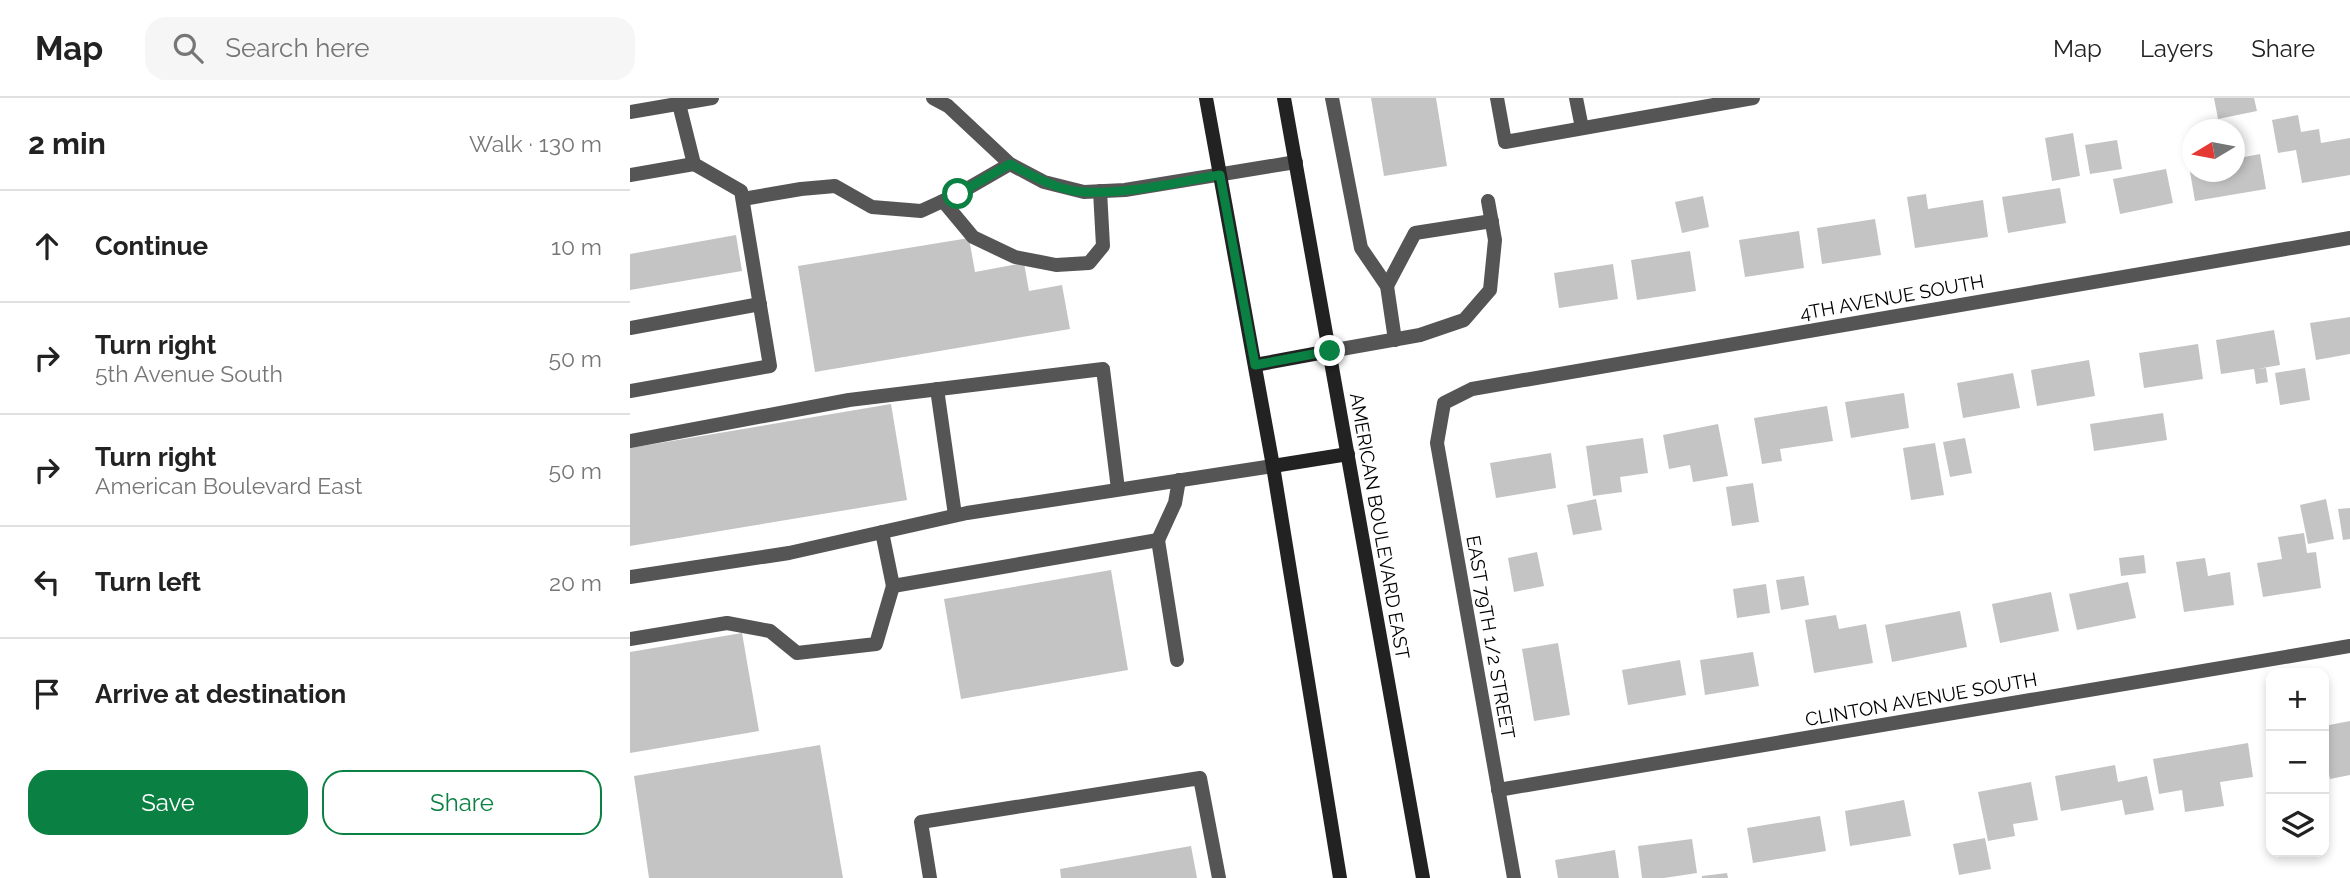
<!DOCTYPE html>
<html lang="en">
<head>
<meta charset="utf-8">
<style>
	body { margin:0; font-family:Raleway,sans-serif; background:#f6f6f6; color:#222 }
	.controls { position:absolute; right:21px; bottom:21px; display:grid; overflow:hidden; border-radius:14px; box-shadow:0 4px 10px #0003 }
	.controls button { width:63px; height:63px; display:grid; place-items:center; padding:0; border:0; border-bottom:2px solid #e0e0e0; background:#fff; color:#222; font:35px sans-serif }
	.compass { position:absolute; left:1552px; top:21px; width:63px; height:63px; border-radius:50%; background:#fff; box-shadow:0 4px 10px #0003; rotate:260deg }
	.stop { position:absolute; width:21px; height:21px; margin:-16px; border:5px solid #0b8043; border-radius:50%; background:#fff }
	.stop.end { background:#0b8043; border-color:#fff; box-shadow:0 2px 7px #0008 }
	.list { margin:0; padding:0; list-style:none }
	h2 { display:flex; justify-content:space-between; align-items:center; height:91px; margin:0; padding:0 28px; font-size:30px }
	h2 small { font-size:23px; font-weight:400; color:#767676 }
	.list li { display:grid; grid-template-columns:46px 1fr auto; gap:21px; align-items:center; box-sizing:border-box; height:112px; padding:0 28px; border-top:2px solid #e0e0e0 }
	.list b { display:block; font-size:26px; white-space:nowrap }
	.list p { margin:0; font-size:23px; white-space:nowrap; color:#767676 }
	.list em { font-size:23px; font-style:normal; color:#767676 }
	.actions { display:flex; gap:14px; padding:21px 28px }
	.actions a { flex:1; padding:16px 0; border:2px solid #0b8043; border-radius:21px; text-align:center; font-size:24px; color:#0b8043 }
	.actions .main { background:#0b8043; color:#fff }
	.icon { flex:none; width:38px; height:38px; fill:none; stroke:currentColor; stroke-width:2; stroke-linecap:round; stroke-linejoin:round }
	.map { position:relative; flex:none; width:1720px; height:780px; overflow:hidden }
	header { display:flex; align-items:center; gap:42px; box-sizing:border-box; height:98px; padding:0 35px; background:#fff; border-bottom:2px solid #e0e0e0 }
	header strong { font-size:33px }
	nav { display:flex; gap:38px; margin-inline-start:auto; font-size:24px }
	.search { width:490px; height:63px; background:#f6f6f6; display:flex; align-items:center; gap:18px; box-sizing:border-box; padding:0 24px; border-radius:21px; color:#767676; font-size:26px }
	main { display:flex }
	aside { flex:1; background:#fff }
	.map>svg:first-child { display:block }
	.building { fill:#c4c4c4 }
	.lines { fill:none; stroke-linecap:round; stroke-linejoin:round }
	.service { stroke:#555; stroke-width:14 }
	.minor { stroke:#555; stroke-width:14 }
	.secondary { stroke:#222; stroke-width:14 }
	.route { stroke:#0b8043; stroke-width:9 }
	.labels { text-anchor:middle; stroke-width:5; stroke-linejoin:round; paint-order:stroke }
	.street-label { font-size:19px; fill:#000; stroke:#fff }
</style>
</head>
<body>
<header>
<strong>Map</strong>
<div class="search"><svg class="icon" aria-label="search" viewBox="0 0 24 24"><circle cx="10" cy="10" r="6"/><path d="M15 15l6 6"/></svg>Search here</div>
<nav><a>Map</a><a>Layers</a><a>Share</a></nav>
</header>
<main>
<aside>
<h2>2 min<small>Walk · 130 m</small></h2>
<ul class="list">
<li><svg class="icon" aria-label="ahead" viewBox="0 0 24 24"><path d="M12 20V5M6 11l6-6 6 6"/></svg><div><b>Continue</b></div><em>10 m</em></li>
<li><svg class="icon" aria-label="right" viewBox="0 0 24 24"><path d="M7 20v-9h11M14 6l5 5-5 5"/></svg><div><b>Turn right</b><p>5th Avenue South</p></div><em>50 m</em></li>
<li><svg class="icon" aria-label="right" viewBox="0 0 24 24"><path d="M7 20v-9h11M14 6l5 5-5 5"/></svg><div><b>Turn right</b><p>American Boulevard East</p></div><em>50 m</em></li>
<li><svg class="icon" aria-label="left" viewBox="0 0 24 24"><path d="M17 20v-9H6M10 6l-5 5 5 5"/></svg><div><b>Turn left</b></div><em>20 m</em></li>
<li><svg class="icon" aria-label="arrive" viewBox="0 0 24 24"><path d="M6 21V4h12l-3 4 3 4H6"/></svg><div><b>Arrive at destination</b></div></li>
</ul>
<div class="actions"><a class="main">Save</a><a>Share</a></div>
</aside>
<div class="map">
<svg width="1720" height="780" viewBox="0 0 1720 780">
	<rect width="100%" height="100%" fill="#fff"/>
	<g class="building">
		<polygon points="741,0 806,0 817,68 754,78"/>
		<polygon points="1584,0 1624,0 1627,13 1588,21"/>
		<polygon points="1668,17 1671,34 1689,31 1691,45 1720,40 1720,77 1672,85 1666,52 1648,55 1642,22"/>
		<polygon points="1443,35 1450,78 1422,83 1415,40"/>
		<polygon points="1487,42 1492,71 1460,76 1455,47"/>
		<polygon points="1630,56 1636,91 1565,103 1559,68 1562,68 1562,74 1604,74 1604,61"/>
		<polygon points="1536,71 1543,105 1490,116 1483,81"/>
		<polygon points="1430,90 1436,125 1378,135 1372,99"/>
		<polygon points="1296,96 1298,111 1353,102 1358,139 1285,150 1277,99"/>
		<polygon points="1073,98 1079,129 1052,135 1045,104"/>
		<polygon points="1245,121 1251,157 1192,166 1187,130"/>
		<polygon points="1169,133 1174,170 1115,179 1109,142"/>
		<polygon points="106,137 112,173 0,192 0,156"/>
		<polygon points="339,140 345,174 394,165 399,193 432,187 440,231 185,274 168,168"/>
		<polygon points="1060,153 1066,193 1007,202 1001,162"/>
		<polygon points="983,166 988,201 929,210 924,175"/>
		<polygon points="1720,219 1720,256 1686,262 1680,225"/>
		<polygon points="1644,232 1650,267 1627,271 1636,270 1638,284 1626,286 1624,271 1591,276 1586,242"/>
		<polygon points="1568,246 1573,281 1514,290 1509,255"/>
		<polygon points="1459,262 1465,298 1407,308 1401,272"/>
		<polygon points="1675,270 1680,302 1650,307 1645,275"/>
		<polygon points="1383,275 1390,310 1333,320 1327,285"/>
		<polygon points="1274,295 1279,330 1221,340 1215,304"/>
		<polygon points="261,306 277,402 0,448 0,350"/>
		<polygon points="1197,308 1203,343 1150,351 1152,363 1132,366 1124,320"/>
		<polygon points="1533,315 1537,342 1464,353 1460,326"/>
		<polygon points="1088,326 1098,378 1063,384 1060,367 1039,371 1033,337"/>
		<polygon points="1013,340 1018,375 990,379 992,394 963,398 956,348"/>
		<polygon points="1335,340 1342,375 1320,379 1313,344"/>
		<polygon points="1305,345 1314,397 1281,402 1273,350"/>
		<polygon points="921,355 926,390 866,400 860,365"/>
		<polygon points="1123,385 1129,424 1102,428 1096,389"/>
		<polygon points="966,401 972,432 943,437 937,407"/>
		<polygon points="1696,401 1704,441 1678,446 1670,407"/>
		<polygon points="1720,410 1720,441 1713,442 1708,411"/>
		<polygon points="1674,435 1677,455 1686,454 1691,490 1633,499 1627,465 1652,461 1648,439"/>
		<polygon points="907,454 914,488 884,494 878,460"/>
		<polygon points="1514,457 1516,475 1491,478 1489,460"/>
		<polygon points="1575,460 1578,478 1600,474 1604,507 1554,514 1546,464"/>
		<polygon points="481,472 498,572 331,601 314,501"/>
		<polygon points="1174,478 1179,507 1151,512 1146,482"/>
		<polygon points="1498,484 1506,520 1447,532 1439,496"/>
		<polygon points="1136,486 1140,515 1107,520 1103,491"/>
		<polygon points="1421,494 1429,533 1370,545 1362,506"/>
		<polygon points="1330,513 1337,549 1262,564 1255,527"/>
		<polygon points="1206,517 1209,531 1236,526 1243,565 1184,575 1175,522"/>
		<polygon points="112,535 129,633 0,655 0,554"/>
		<polygon points="928,545 940,617 904,623 892,551"/>
		<polygon points="1123,554 1129,588 1075,597 1070,562"/>
		<polygon points="1050,562 1056,597 998,607 992,572"/>
		<polygon points="1720,623 1720,677 1700,681 1697,667 1694,668 1694,628"/>
		<polygon points="1618,645 1623,679 1590,684 1594,708 1555,714 1552,692 1529,696 1523,661"/>
		<polygon points="190,647 213,780 19,780 4,678"/>
		<polygon points="1485,667 1488,684 1517,678 1524,712 1495,717 1492,702 1431,713 1425,678"/>
		<polygon points="1401,684 1408,722 1383,726 1385,738 1358,743 1348,694"/>
		<polygon points="1274,702 1281,738 1220,748 1215,713"/>
		<polygon points="1190,718 1196,753 1123,765 1117,730"/>
		<polygon points="1355,740 1361,771 1329,777 1323,746"/>
		<polygon points="1062,741 1067,775 1034,780 1012,780 1008,748"/>
		<polygon points="561,748 567,780 431,780 430,771"/>
		<polygon points="985,752 989,780 928,780 925,762"/>
		<polygon points="1097,775 1098,780 1072,780 1072,778"/>
	</g>
	<g class="lines">
		<g class="service">
			<polyline points="702,0 731,150 757,188 765,242"/>
			<polyline points="867,0 875,44 1123,0"/>
			<polyline points="946,0 952,30"/>
			<polyline points="0,77 64,66"/>
			<polyline points="113,101 171,91 205,88 242,109 291,113 328,96 380,66"/>
			<polyline points="313,103 343,139 385,159 426,167 459,165 473,148 470,93"/>
			<polyline points="757,188 785,135 862,123"/>
			<polyline points="0,230 130,206"/>
			<polyline points="700,253 790,237 834,222 860,192 865,142 858,103"/>
			<polyline points="307,291 325,417"/>
			<polyline points="0,293 140,268 111,93 64,66 49,6"/>
			<polyline points="0,343 219,302 473,271 488,391"/>
			<polyline points="252,434 263,488 528,442 547,562"/>
			<polyline points="528,442 545,405 549,382"/>
			<polyline points="0,479 159,455 337,415 643,368"/>
			<polyline points="0,541 97,525 140,533 167,555 246,546 263,488"/>
			<polyline points="300,780 291,724 570,680 589,780"/>
		</g>
		<g class="minor">
			<polyline points="303,0 318,8 380,66 414,84 454,94 495,92 666,64"/>
			<polyline points="0,14 82,0"/>
			<polyline points="868,692 1720,548"/>
			<polyline points="884,780 807,345 814,305 842,291 1720,140"/>
		</g>
		<g class="secondary">
			<polyline points="576,0 643,368 710,780"/>
			<polyline points="654,0 793,780"/>
			<polyline points="625,267 700,253"/>
			<polyline points="643,368 718,356"/>
		</g>
	</g>
	<g class="lines">
		<path class="route" d="M328,96l52,-30c23,12 48,27 75,28 45,2 92,-10 135,-17l35,190 75,-14"/>
	</g>
	<g class="labels">
		<g class="street-label">
			<text transform="translate(1262 199) rotate(-10)" y="7">4TH AVENUE SOUTH</text>
			<text transform="translate(750 428) rotate(80)" y="7">AMERICAN BOULEVARD EAST</text>
			<text transform="translate(861 539) rotate(80)" y="7">EAST 79TH 1/2 STREET</text>
			<text transform="translate(1291 601) rotate(-10)" y="7">CLINTON AVENUE SOUTH</text>
		</g>
	</g>
</svg>
<div class="controls">
<button>+</button>
<button>−</button>
<button><svg class="icon" aria-label="layers" viewBox="0 0 24 24"><path d="M12 4l9 5-9 5-9-5zM3 14l9 5 9-5"/></svg></button>
</div>
<svg class="compass" viewBox="-18 -18 36 36"><path d="M0-13l5 13h-10z" fill="#e53935"/><path d="M0 13l5-13h-10z" fill="#767676"/></svg>
<div class="stop" style="left:328px;top:96px"></div>
<div class="stop end" style="left:700px;top:253px"></div>
</div>
</main>
</body>
</html>
